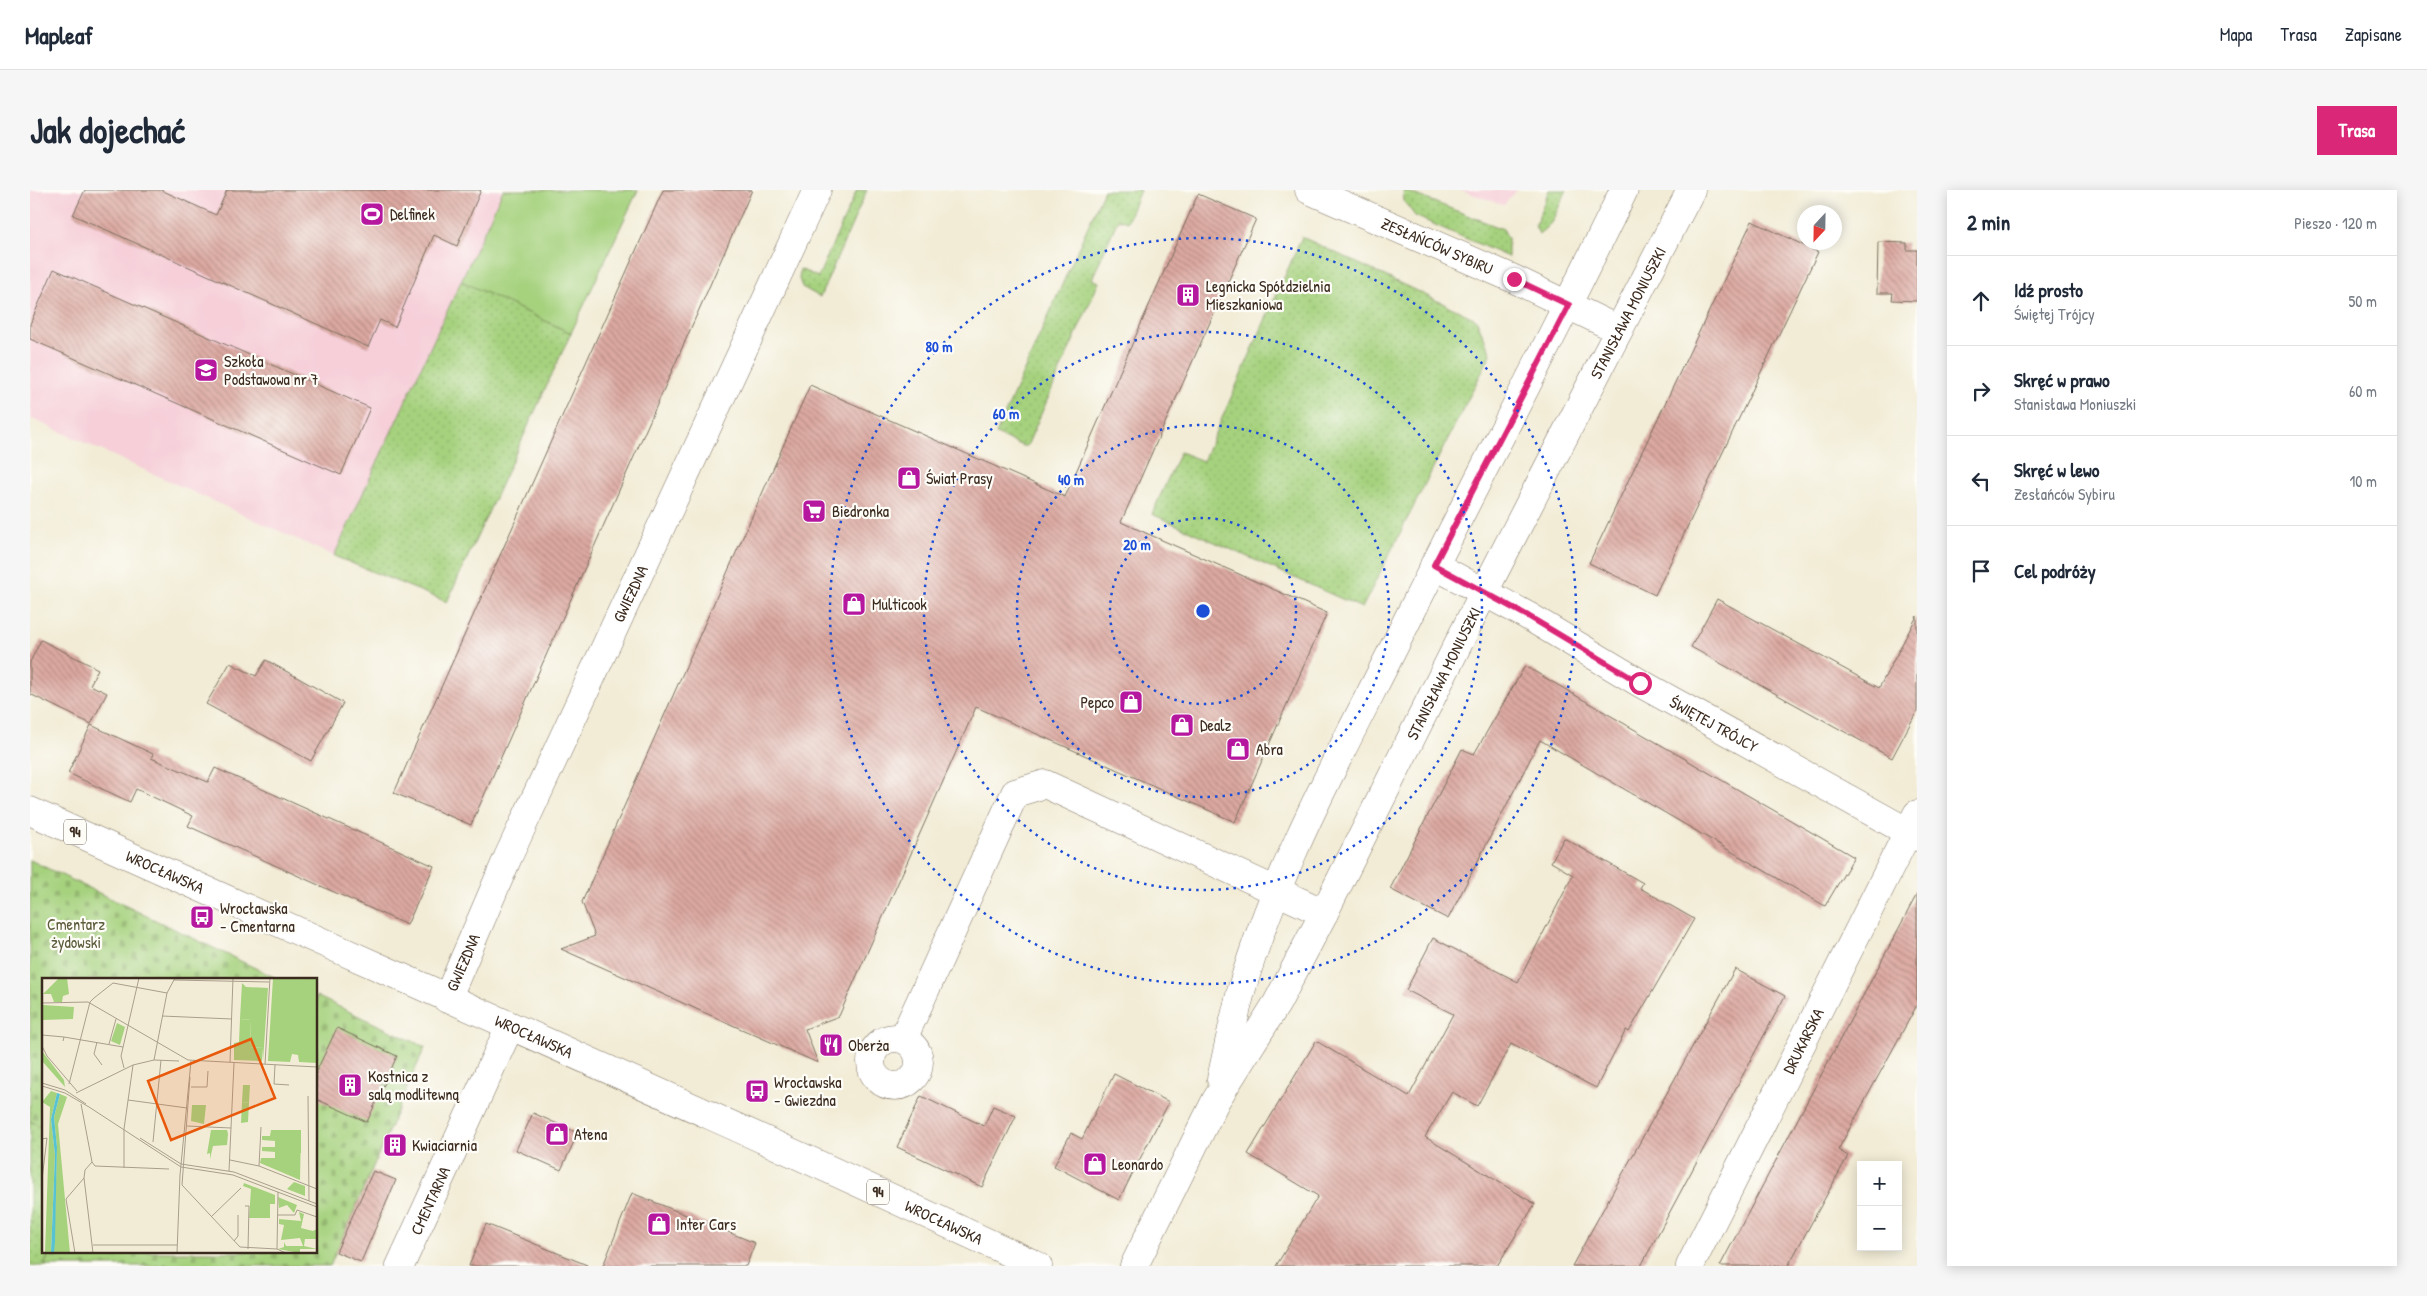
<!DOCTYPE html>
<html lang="pl">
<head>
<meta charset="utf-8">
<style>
	body { margin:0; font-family:"Patrick Hand",sans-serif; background:#f6f6f7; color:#1f2937 }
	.controls { position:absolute; right:15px; bottom:15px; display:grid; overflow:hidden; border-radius:0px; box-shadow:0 2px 12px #0003 }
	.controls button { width:45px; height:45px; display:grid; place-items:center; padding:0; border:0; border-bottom:1px solid #e0e1e3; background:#fff; color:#1f2937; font:25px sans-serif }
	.compass { position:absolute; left:1767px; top:15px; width:45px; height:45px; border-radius:50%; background:#fff; box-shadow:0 2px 12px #0003; rotate:202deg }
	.stop { position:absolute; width:15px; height:15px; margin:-11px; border:4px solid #db2777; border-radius:50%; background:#fff }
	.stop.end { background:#db2777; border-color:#fff; box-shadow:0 1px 5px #0008 }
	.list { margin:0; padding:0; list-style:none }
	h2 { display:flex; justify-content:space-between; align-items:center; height:65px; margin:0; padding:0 20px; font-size:21px }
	h2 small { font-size:16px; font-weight:400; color:#747a83 }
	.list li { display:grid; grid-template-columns:32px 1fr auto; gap:15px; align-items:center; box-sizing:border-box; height:90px; padding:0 20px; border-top:1px solid #e0e1e3 }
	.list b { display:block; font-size:19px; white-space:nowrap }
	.list p { margin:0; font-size:16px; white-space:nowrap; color:#747a83 }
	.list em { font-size:16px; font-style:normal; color:#747a83 }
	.icon { flex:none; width:28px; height:28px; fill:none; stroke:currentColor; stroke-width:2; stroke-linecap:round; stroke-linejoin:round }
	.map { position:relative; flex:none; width:1887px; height:1076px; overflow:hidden; border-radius:0px }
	header { display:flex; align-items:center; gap:30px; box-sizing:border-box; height:70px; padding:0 25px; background:#fff; border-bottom:1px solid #e0e1e3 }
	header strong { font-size:24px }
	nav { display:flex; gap:28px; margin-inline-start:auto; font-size:18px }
	.intro { display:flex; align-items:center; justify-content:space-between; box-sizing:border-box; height:120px; padding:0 30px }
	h1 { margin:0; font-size:35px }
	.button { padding:12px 22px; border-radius:0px; background:#db2777; color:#fff; font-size:18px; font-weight:700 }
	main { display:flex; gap:30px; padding:0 30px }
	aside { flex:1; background:#fff; border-radius:0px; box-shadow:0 2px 12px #0003 }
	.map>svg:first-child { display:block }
	.built { fill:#f6cfd9 }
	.grass { fill:url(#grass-dots); stroke:#707e4e }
	.cemetery { fill:url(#cemetery-stones); stroke:#707e4e }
	.park { fill:#a6d27e; stroke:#707e4e }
	.building { fill:url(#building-back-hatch) }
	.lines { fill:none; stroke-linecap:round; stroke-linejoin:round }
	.street-casing { stroke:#7b6e5e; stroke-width:29 }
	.secondary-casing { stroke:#7b6e5e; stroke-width:29 }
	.primary-casing { stroke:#7b6e5e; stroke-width:29 }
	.street { stroke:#fff; stroke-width:28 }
	.secondary { stroke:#fff; stroke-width:28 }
	.primary { stroke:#fff; stroke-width:28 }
	.route { stroke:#db2777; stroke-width:6 }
	.ring { fill:none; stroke:#1d4ed8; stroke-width:2.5; stroke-dasharray:2.5 5 }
	.labels { text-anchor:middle; stroke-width:4.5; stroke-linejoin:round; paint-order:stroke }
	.shield { fill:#fdfcf7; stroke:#75695f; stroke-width:1 }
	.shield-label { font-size:15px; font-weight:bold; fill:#3b2a1e }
	.poi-label { font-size:16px; fill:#3b2a1e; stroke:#fdfcf7; text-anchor:start }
	.street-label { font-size:16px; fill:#3b2a1e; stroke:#fdfcf7 }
	.park-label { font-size:16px; fill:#5b5c3b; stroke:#fdfcf7 }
	.inset-road { fill:none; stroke:#a99e8c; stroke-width:1 }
	.view { fill:#e8590c; fill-opacity:0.15; stroke:#e8590c; stroke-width:2.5 }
	.inset-edge { fill:none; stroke:#3b2a1e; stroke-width:2.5 }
	.centre { fill:#1d4ed8; stroke:#fdfcf7; stroke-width:2.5 }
	.ring-label { font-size:15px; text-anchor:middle; font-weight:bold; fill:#1d4ed8; stroke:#fdfcf7; stroke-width:4.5; stroke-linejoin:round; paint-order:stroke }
</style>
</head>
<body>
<header>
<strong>Mapleaf</strong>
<nav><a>Mapa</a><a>Trasa</a><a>Zapisane</a></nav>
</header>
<div class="intro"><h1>Jak dojechać</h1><a class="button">Trasa</a></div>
<main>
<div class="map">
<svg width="1887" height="1076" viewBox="0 0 1887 1076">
	<defs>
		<pattern id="grass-dots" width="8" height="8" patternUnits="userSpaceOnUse" patternTransform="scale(1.25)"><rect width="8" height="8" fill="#a6d27e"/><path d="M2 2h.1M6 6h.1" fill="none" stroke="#90b46c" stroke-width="1.8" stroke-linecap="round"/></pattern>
		<pattern id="cemetery-stones" width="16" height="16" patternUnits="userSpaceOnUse" patternTransform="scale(1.25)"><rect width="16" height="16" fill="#a6d27e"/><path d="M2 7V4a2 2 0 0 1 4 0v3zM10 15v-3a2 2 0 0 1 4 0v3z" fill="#90b46c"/></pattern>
		<pattern id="building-back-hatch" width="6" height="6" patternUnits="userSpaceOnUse" patternTransform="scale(1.25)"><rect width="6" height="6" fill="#dca9a1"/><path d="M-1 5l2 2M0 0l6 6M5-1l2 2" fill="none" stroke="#b48a83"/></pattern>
	</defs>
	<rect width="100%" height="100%" fill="#fdfcf7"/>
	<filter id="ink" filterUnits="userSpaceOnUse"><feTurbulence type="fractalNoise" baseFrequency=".02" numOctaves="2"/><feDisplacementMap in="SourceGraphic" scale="10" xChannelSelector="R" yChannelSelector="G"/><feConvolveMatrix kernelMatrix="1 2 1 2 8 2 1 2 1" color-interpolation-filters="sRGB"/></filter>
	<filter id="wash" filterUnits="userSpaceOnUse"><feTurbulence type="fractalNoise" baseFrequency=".0096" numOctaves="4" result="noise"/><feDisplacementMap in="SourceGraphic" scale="20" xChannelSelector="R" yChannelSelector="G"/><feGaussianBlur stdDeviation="1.12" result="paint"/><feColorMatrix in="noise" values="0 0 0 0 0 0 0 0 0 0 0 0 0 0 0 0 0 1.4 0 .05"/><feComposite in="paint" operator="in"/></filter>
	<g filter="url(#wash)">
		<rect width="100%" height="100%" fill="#f2ecd6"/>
		<g class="built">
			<polygon points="0,0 473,0 304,366 0,228"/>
			<polygon points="1430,0 1487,0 1474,15"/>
		</g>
		<g class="grass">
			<polygon points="827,0 837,0 790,107 772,97 769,89 770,79 788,87"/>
			<polygon points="1074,0 1110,0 1097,32 1088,29 1062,89 1069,92 997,256 993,256 966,244"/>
			<polygon points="1373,0 1473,39 1478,48 1478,67 1385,26 1374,11"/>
			<polygon points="1519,0 1537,0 1521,33 1509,44 1505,36"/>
			<polygon points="1272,47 1446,129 1461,164 1332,418 1122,324 1150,262 1173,271"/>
			<polygon points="431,91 541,143 417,412 304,366"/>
			<polygon points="0,931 14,937 14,1062 20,1062 14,1076 0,1076"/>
		</g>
		<g class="cemetery">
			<polygon points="0,670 246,788 250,790 14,790 14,937 0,931"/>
			<polygon points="286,806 395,857 300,1076 14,1076 20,1062 286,1062"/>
		</g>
		<polygon class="park" points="473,0 608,0 541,143 431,91"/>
		<g id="blocks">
			<g class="building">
				<polygon points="55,0 131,0 186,25 197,0 451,0 427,56 404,45 365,137 350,130 338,157 43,25"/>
				<polygon points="633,0 722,0 441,635 364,603"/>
				<polygon points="1168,4 1226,29 1091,332 1297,423 1205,632 946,517 809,826 775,839 788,873 531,759 565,746 552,712 780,195 1035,307"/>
				<polygon points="1722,31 1788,62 1625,405 1559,373"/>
				<polygon points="1848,52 1877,53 1877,60 1887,60 1887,111 1862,110 1863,103 1847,103"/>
				<polygon points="24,79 340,218 311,285 0,149 0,134"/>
				<polygon points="1687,409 1849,498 1887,426 1887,521 1862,568 1661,457"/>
				<polygon points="11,450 68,479 60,495 77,503 61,534 0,504 0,472"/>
				<polygon points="236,470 313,513 281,571 176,514 200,473 226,486"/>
				<polygon points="1495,476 1824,667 1795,716 1510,550 1418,729 1360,699 1432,559 1444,564"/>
				<polygon points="61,535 123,564 121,568 178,592 185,578 404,676 377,735 158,636 163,626 106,599 100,612 38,583"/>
				<polygon points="1534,648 1613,693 1610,698 1664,729 1599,842 1596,840 1566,898 1481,854 1447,916 1422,902 1395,947 1505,1014 1467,1076 1246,1076 1288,1006 1218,964 1286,851 1379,906 1423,824 1376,800 1403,748 1488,792 1543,685 1521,672"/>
				<polygon points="1887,704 1887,815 1808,960 1818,966 1758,1076 1690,1076"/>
				<polygon points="1705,779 1755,806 1611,1076 1542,1076"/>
				<polygon points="307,838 367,866 337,932 286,909 286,882"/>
				<polygon points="1084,884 1139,912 1089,1010 1024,976 1041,943 1052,949"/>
				<polygon points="891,906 954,936 963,916 986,926 952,997 867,957"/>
				<polygon points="503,923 548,943 531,980 486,960"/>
				<polygon points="343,981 366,990 331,1072 306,1062"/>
				<polygon points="602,1003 725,1053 716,1076 573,1076"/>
				<polygon points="456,1034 557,1075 557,1076 439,1076"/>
			</g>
		</g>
	</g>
	<g filter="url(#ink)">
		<use href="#blocks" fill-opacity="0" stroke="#7b6e5e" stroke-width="1"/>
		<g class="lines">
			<g class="street-casing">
				<g id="street">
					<path id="s1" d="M1279,0l205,89 105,51"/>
					<path id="s2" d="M1404,375l94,51 112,67 277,154"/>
					<path id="s3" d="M417,809l61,-142 309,-667"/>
					<circle cx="865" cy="872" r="24"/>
					<polyline points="873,849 985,603 1015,594 1294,723"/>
					<path id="s4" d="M370,1076l110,-240"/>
					<path id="s5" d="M1660,1076l227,-452"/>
				</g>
			</g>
			<g class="secondary-casing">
				<g id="secondary">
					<path d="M1191,889c7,-31 13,-62 21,-91 35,-119 97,-232 152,-341 75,-153 156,-303 230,-457"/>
					<path id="s6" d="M1104,1076l82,-166 61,-97 47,-90 160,-321 207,-402"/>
				</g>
			</g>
			<g class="primary-casing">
				<g id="primary">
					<path id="s7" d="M0,621c336,152 674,298 1008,455"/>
				</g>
			</g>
			<use href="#street" class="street"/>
			<use href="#secondary" class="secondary"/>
			<use href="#primary" class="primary"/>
		</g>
	</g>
	<g class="lines" filter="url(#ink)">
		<polyline class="route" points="1484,89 1539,115 1404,375 1498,426 1610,493"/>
	</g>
	<g class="ring">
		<circle cx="1173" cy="421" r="93"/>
		<circle cx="1173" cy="421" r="186"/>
		<circle cx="1173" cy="421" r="279"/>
		<circle cx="1173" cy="421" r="373"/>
	</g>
	<defs>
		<g id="stadium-square" transform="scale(1.25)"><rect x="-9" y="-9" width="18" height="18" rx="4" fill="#b5179e" stroke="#fdfcf7"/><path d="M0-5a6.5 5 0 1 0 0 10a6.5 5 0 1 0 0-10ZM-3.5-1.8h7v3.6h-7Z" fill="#fff"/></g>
		<g id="building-square" transform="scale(1.25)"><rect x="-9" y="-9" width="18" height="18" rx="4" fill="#b5179e" stroke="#fdfcf7"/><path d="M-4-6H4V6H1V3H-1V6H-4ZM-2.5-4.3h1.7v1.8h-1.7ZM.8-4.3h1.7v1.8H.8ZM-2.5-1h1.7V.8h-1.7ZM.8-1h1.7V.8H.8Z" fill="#fff"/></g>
		<g id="school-square" transform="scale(1.25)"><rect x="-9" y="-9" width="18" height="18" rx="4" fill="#b5179e" stroke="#fdfcf7"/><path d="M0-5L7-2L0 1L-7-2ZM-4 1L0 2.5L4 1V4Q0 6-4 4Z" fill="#fff"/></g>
		<g id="shop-square" transform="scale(1.25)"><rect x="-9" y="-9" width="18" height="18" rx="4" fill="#b5179e" stroke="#fdfcf7"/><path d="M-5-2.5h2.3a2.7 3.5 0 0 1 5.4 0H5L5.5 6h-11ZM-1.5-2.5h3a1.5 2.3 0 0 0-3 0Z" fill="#fff"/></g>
		<g id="supermarket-square" transform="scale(1.25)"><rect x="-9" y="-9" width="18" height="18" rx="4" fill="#b5179e" stroke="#fdfcf7"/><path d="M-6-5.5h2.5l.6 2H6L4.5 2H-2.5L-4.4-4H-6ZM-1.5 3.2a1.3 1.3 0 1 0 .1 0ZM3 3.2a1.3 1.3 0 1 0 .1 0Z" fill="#fff"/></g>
		<g id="bus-square" transform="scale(1.25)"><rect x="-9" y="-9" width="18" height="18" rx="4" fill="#b5179e" stroke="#fdfcf7"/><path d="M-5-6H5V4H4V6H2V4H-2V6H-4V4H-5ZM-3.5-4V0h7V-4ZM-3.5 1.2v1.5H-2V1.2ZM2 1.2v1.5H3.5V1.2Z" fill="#fff"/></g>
		<g id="restaurant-square" transform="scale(1.25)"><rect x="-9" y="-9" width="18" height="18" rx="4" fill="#b5179e" stroke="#fdfcf7"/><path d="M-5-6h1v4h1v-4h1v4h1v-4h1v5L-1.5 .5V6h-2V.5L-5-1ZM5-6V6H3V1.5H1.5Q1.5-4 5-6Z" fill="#fff"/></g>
	</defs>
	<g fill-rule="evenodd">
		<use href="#stadium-square" x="342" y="24"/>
		<use href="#building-square" x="1158" y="105"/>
		<use href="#school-square" x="176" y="180"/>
		<use href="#shop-square" x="879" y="288"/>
		<use href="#supermarket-square" x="784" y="321"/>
		<use href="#shop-square" x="824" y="414"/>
		<use href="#shop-square" x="1101" y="512"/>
		<use href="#shop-square" x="1152" y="535"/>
		<use href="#shop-square" x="1208" y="559"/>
		<use href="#bus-square" x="172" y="727"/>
		<use href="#restaurant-square" x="801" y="855"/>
		<use href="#building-square" x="320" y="895"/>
		<use href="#bus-square" x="727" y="901"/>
		<use href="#shop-square" x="527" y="944"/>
		<use href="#building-square" x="365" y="955"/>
		<use href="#shop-square" x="1065" y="974"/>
		<use href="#shop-square" x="629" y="1034"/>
	</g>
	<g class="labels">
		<g class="shield">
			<rect x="34" y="629.5" width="22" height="25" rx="4"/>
			<rect x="837" y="989.5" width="22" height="25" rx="4"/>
		</g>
		<g class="shield-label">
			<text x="45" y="647">94</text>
			<text x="848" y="1007">94</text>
		</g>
		<g class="poi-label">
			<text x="360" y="30">Delfinek</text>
			<text x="1176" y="102">Legnicka Spółdzielnia<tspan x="1176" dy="18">Mieszkaniowa</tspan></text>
			<text x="194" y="177">Szkoła<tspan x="194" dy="18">Podstawowa nr 7</tspan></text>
			<text x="896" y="294">Świat Prasy</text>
			<text x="802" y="327">Biedronka</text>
			<text x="842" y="420">Multicook</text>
			<text x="1084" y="518" text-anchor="end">Pepco</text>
			<text x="1170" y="541">Dealz</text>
			<text x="1226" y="565">Abra</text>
			<text x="190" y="724">Wrocławska<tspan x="190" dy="18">- Cmentarna</tspan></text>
			<text x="818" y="861">Oberża</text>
			<text x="338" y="892">Kostnica z<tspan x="338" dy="18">salą modlitewną</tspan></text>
			<text x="744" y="898">Wrocławska<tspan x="744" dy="18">- Gwiezdna</tspan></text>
			<text x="544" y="950">Atena</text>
			<text x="382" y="961">Kwiaciarnia</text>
			<text x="1082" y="980">Leonardo</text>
			<text x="646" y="1040">Inter Cars</text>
		</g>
		<g class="street-label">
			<text dy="6" stroke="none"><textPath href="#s1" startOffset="140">ZESŁAŃCÓW SYBIRU</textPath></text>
			<text dy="6" stroke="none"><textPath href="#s6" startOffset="1074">STANISŁAWA MONIUSZKI</textPath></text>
			<text dy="6" stroke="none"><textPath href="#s3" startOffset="445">GWIEZDNA</textPath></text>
			<text dy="6" stroke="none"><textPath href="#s6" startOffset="669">STANISŁAWA MONIUSZKI</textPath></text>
			<text dy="6" stroke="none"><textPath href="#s2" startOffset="322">ŚWIĘTEJ TRÓJCY</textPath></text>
			<text dy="6" stroke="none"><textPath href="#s7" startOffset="148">WROCŁAWSKA</textPath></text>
			<text dy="6" stroke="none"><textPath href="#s3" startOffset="40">GWIEZDNA</textPath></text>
			<text dy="6" stroke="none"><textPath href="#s7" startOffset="552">WROCŁAWSKA</textPath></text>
			<text dy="6" stroke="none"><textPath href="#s5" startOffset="252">DRUKARSKA</textPath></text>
			<text dy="6" stroke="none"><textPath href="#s4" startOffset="72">CMENTARNA</textPath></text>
			<text dy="6" stroke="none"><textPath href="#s7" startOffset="1002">WROCŁAWSKA</textPath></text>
		</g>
		<g class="park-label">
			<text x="46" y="740">Cmentarz<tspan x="46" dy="18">żydowski</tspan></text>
		</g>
	</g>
	<g transform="translate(12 788)">
		<rect width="275" height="275" fill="#f2ecd6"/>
		<path d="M25,0l2,16 -6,2 -1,6h-8l-3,-8h-8l15,-15zM200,5l4,4 22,1 -5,73v-13l-13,-1 1,-27 -11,-1zM1,27l31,2 -1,12 -31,1zM0,73l22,29 1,7 -23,-26zM201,107h7l-1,18 -7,-1zM9,113l6,2 -6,26 4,36 -4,98h-6l5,-146 -8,-5zM18,116l7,3 -9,27 12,129h-16l3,-106 -3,-30zM150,127h14l-2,19 -13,-3zM169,152h16l1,4 -1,11 -14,1 -3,13v-6l-3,1zM229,152h30l-1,50 -40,-17 1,-5h14v-6l-13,-1v-4h13v-6l-13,-1v-4h8zM252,204l11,4v10l-18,-7zM202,205l31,12v9h-5v14h-21l2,-29 -8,-3zM236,219l19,8 -3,8 -7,-8 -8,3zM257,234l5,2 -3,14 12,3 4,-2v10h-12l-1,7 13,3h-17v4l-22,-4 6,-2v-5l2,4h17l-3,-8 -19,2 3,-15 -5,-1v-5l22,2z" fill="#a6d27e"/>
		<path d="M231,0h44v85l-18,-1 -1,-7 -6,-1 -2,8 -22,-1zM198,41l11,1 -1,27 13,1 -1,13 -28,-1v-17l5,-1z" fill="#a6d27e"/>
		<path d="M75,45l8,4 -5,18 -9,-4zM200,124l7,1 -1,19 -7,1zM251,152h8v23h-8z" fill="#a6d27e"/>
		<path d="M15,115l3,1 -6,23 3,30 -2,95 -1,11h-3l4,-98 -4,-36z" fill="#57c2d1"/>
		<path class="inset-road" d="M132,2l95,2M0,25l46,-1 100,58 129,7M120,38l70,3M0,57l22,2 -1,4M22,59l59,10M55,64l-3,12 8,11M67,66l7,-25M0,68l5,10 30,35M112,82l13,-67 8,-15M188,84l3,-84M223,86l5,-86M233,87l-1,19 15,1M82,90l-3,-12 18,-78M0,105l23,7 21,14M27,106l21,-82 4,-4 19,-15 54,10M0,108l23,7 24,14 92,60 52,8 84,32M149,109h16l1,-16M34,115l57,-28 21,-5 25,1M266,118l1,105M86,122l59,8M145,148l44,2M98,160l41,26 53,8 83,32M0,161l5,-1 -5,41M111,164l8,-82M188,182l29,6 58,23M50,184l3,4 74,3M217,188l2,-39M82,190v-39l9,-64M187,193l5,-108M42,200l9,75M140,207l58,62 37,2 9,4M140,207l8,-108M203,228h4l-1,43M235,237h18l2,-5 20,7M169,239l30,-29M192,263l4,-5v-21M51,267h84M235,271l1,-57M33,275l-9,-54 18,-21 1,-8 7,-8 -11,-58M135,275l3,-78 11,-114"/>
		<path class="view" d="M209,61l24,59 -104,42 -23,-59z"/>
		<rect width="275" height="275" class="inset-edge"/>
	</g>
	<circle cx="1173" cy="421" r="8" class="centre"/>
	<g class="ring-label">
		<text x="909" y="162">80 m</text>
		<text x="976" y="229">60 m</text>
		<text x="1041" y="295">40 m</text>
		<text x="1107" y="360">20 m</text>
	</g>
</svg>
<div class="controls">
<button>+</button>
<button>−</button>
</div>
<svg class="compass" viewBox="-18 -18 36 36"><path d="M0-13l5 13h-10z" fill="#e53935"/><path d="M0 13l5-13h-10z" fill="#747a83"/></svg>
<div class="stop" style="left:1610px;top:493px"></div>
<div class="stop end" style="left:1484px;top:89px"></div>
</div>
<aside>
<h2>2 min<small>Pieszo · 120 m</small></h2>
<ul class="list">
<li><svg class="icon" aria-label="ahead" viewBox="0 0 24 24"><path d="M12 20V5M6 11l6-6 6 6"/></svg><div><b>Idź prosto</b><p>Świętej Trójcy</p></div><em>50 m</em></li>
<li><svg class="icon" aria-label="right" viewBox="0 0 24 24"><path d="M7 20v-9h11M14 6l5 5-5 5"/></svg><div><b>Skręć w prawo</b><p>Stanisława Moniuszki</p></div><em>60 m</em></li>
<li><svg class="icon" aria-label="left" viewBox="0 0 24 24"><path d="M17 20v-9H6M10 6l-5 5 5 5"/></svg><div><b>Skręć w lewo</b><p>Zesłańców Sybiru</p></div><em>10 m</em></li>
<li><svg class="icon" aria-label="arrive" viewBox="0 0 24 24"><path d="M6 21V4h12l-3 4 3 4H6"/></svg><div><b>Cel podróży</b></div></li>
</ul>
</aside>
</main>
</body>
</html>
